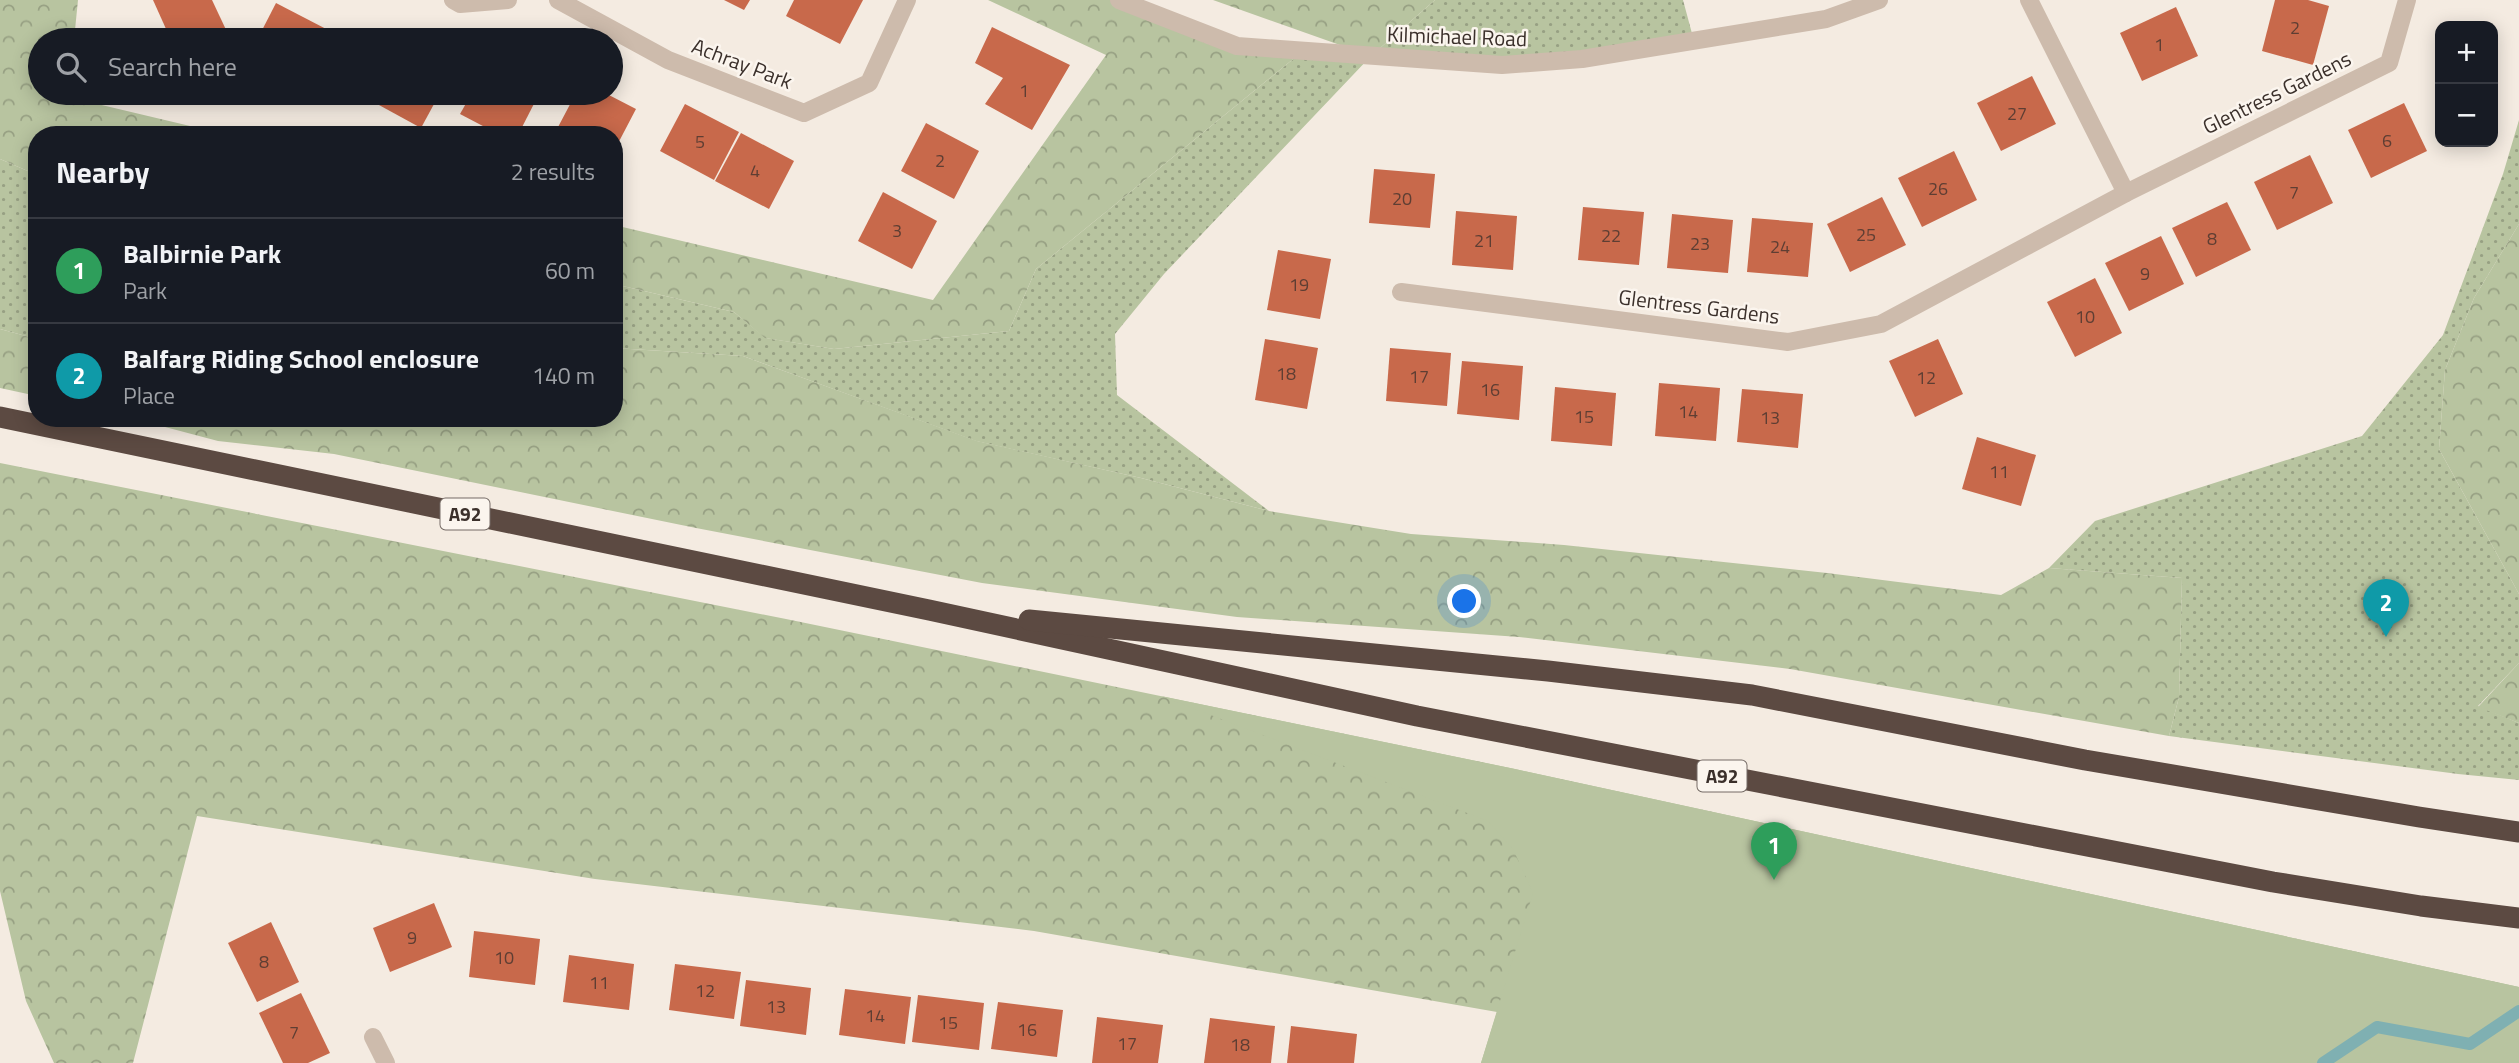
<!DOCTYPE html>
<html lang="en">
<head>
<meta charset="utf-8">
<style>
	body { margin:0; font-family:"Titillium Web",sans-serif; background:#242831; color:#f1f3f6 }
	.controls { position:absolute; right:21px; top:21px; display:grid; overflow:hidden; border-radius:14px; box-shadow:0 4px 18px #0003 }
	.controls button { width:63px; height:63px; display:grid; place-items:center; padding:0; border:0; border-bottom:2px solid #363941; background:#171b24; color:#f1f3f6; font:35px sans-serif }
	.you { position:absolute; left:1465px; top:602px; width:24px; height:24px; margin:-18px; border:5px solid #fff; border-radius:50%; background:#1a73e8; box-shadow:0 0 0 10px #1a73e833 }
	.badge { display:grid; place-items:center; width:46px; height:46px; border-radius:50%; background:#2563eb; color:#fff; font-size:23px; font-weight:700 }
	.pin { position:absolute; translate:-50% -58px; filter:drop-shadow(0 2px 4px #0008) }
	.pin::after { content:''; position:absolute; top:37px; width:24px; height:21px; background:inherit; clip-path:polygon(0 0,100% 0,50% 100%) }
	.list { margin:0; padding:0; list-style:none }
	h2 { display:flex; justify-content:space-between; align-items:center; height:91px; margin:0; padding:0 28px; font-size:30px }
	h2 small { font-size:23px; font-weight:400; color:#9ea1a6 }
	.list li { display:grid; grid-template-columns:46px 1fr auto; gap:21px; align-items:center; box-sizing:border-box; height:105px; padding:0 28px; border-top:2px solid #363941 }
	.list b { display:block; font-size:26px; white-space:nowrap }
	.list p { margin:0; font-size:23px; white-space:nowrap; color:#9ea1a6 }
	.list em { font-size:23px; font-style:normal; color:#9ea1a6 }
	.icon { flex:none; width:38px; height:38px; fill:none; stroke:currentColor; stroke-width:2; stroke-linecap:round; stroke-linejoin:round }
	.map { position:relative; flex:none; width:2519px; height:1063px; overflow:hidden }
	.search { position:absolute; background:#171b24; box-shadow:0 4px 18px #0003; left:28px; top:28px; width:595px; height:77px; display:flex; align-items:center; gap:18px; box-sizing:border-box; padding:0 24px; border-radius:38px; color:#9ea1a6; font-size:26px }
	.panel { position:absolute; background:#171b24; box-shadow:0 4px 18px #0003; left:28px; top:126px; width:595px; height:301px; border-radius:28px }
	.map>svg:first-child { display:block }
	.grass { fill:url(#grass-dots) }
	.forest { fill:url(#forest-crowns) }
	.park { fill:#b8c4a0 }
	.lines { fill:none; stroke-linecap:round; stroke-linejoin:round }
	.stream { stroke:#7fb0b2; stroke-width:12 }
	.building { fill:#c8694b }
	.minor { stroke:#cdbbac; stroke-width:18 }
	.highway { stroke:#5c4a42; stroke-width:21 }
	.labels { text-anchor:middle; stroke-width:5; stroke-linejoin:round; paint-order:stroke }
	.number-label { font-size:18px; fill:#5e3e33 }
	.shield { fill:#fbf5ee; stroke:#756b66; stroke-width:2 }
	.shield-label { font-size:19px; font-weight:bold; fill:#3b302b }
	.street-label { font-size:21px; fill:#3b302b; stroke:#fbf5ee }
</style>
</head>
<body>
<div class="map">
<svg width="2519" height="1063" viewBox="0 0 2519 1063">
	<defs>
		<pattern id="grass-dots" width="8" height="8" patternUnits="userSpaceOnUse" patternTransform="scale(1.75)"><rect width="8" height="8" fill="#b8c4a0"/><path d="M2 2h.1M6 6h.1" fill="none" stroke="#97a083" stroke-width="1.8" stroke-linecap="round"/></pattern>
		<pattern id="forest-crowns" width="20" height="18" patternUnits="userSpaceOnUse" patternTransform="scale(1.75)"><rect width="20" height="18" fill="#b8c4a0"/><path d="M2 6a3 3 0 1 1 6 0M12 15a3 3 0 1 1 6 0" fill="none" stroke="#97a083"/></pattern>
	</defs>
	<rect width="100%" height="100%" fill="#f4ebe1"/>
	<g class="grass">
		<polygon points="1435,0 1683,0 1694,41 1582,59 1371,56 1164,274 1115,334 1117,395 1269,511 1141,478 976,441 743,356 614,348 614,284 734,312 766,338 834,349 1009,331 1036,269 1303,51 1371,56"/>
		<polygon points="2519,120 2519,224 2474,298 2445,370 2439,449 2519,594 2519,663 2478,706 2519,723 2519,780 2458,774 2169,736 2179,697 2182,578 2049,568 2095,521 2362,436 2443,335 2503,174"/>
		<polygon points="0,159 37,175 37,339 0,329"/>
	</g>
	<g class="forest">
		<polygon points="0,0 78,0 74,40 40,40 40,93 68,93 68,97 228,135 37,135 37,175 0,159"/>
		<polygon points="988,0 1119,0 1237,46 1303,51 1036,269 1009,331 834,349 765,338 734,312 614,284 614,225 933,300 1106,55"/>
		<polygon points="1213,0 1435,0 1371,56"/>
		<polygon points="2519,224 2519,594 2439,449 2445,370 2474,298"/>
		<polygon points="0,329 37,339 37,396 0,388"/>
		<polygon points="614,348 743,356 977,441 1141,478 1269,511 1411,534 1564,545 1827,573 2001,595 2049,568 2182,578 2179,697 2169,736 1790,669 1519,637 1237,617 982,583 696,528 334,454 218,441 131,418 614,418"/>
		<polygon points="0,463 786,619 1515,769 2519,987 2519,1063 1481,1063 1497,1012 1034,931 595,879 197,816 133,1063 54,1063 26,1001 0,891"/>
		<polygon points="2519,663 2519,723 2478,707"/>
	</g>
	<polygon class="park" points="1161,696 1515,769 2519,987 2519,1063 1481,1063 1533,893 1513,849 1488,821"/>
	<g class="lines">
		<polyline class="stream" points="2323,1063 2377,1027 2470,1044 2519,1011"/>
	</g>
	<g class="building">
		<polygon points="153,0 212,0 228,34 214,40 171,40"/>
		<polygon points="724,0 750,0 744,10"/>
		<polygon points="794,0 863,0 840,44 786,16"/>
		<polygon points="2275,0 2308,0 2329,6 2313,65 2262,51"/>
		<polygon points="276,3 330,31 326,40 257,40"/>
		<polygon points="2176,7 2198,56 2142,81 2120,33"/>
		<polygon points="992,27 1070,65 1032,130 985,104 1003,78 975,63"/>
		<polygon points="2032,76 2056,124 2001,151 1977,103"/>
		<polygon points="372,93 440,93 421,128 368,99"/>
		<polygon points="472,93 537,93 539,94 518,135 500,135 460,114"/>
		<polygon points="576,93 605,93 636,109 614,151 614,135 568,135 557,129"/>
		<polygon points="2404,103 2427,151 2371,178 2348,130"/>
		<polygon points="685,104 739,132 714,180 660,151"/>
		<polygon points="926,123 979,151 954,199 901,171"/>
		<polygon points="741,133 794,161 769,209 715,181"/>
		<polygon points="1954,151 1977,200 1922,227 1898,178"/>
		<polygon points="2310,155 2333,203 2277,230 2254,182"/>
		<polygon points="1374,169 1435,174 1430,228 1369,223"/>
		<polygon points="883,192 937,221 912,269 858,241"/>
		<polygon points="1882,197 1906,245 1850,272 1827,224"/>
		<polygon points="2227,202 2251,250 2196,277 2172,228"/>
		<polygon points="1583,207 1644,212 1639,265 1578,260"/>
		<polygon points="1456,211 1517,216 1513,270 1452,265"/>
		<polygon points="1672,214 1733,220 1728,273 1667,268"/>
		<polygon points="1752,218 1813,223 1808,277 1747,272"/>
		<polygon points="2161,236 2184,284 2129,311 2105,263"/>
		<polygon points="1278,250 1331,259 1320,319 1267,310"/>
		<polygon points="2095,278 2122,333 2075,357 2047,302"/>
		<polygon points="1265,339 1318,348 1307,409 1255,400"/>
		<polygon points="1938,339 1963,394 1915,417 1889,361"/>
		<polygon points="1390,348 1451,353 1447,406 1386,401"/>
		<polygon points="1462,361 1523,366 1519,420 1457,414"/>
		<polygon points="1659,383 1720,388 1716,441 1655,436"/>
		<polygon points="1555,387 1616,393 1612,446 1551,441"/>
		<polygon points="1742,389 1803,394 1798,448 1737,442"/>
		<polygon points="1977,437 2036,455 2021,506 1962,489"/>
		<polygon points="434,903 452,947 390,972 373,928"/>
		<polygon points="271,922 299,982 257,1002 228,943"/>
		<polygon points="474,931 540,939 535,985 469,977"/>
		<polygon points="569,955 634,964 629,1010 563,1002"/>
		<polygon points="675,964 741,972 734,1019 669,1010"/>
		<polygon points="746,980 811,988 806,1035 740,1026"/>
		<polygon points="845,989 911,997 905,1044 839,1035"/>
		<polygon points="301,993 330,1053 308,1063 283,1063 259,1013"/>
		<polygon points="918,995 984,1003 979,1050 912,1042"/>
		<polygon points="998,1002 1063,1010 1057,1057 991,1049"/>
		<polygon points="1097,1017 1163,1025 1158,1063 1092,1063"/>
		<polygon points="1210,1018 1275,1026 1271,1063 1204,1063"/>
		<polygon points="1291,1026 1357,1034 1354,1063 1287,1063"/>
	</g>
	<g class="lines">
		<g class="minor">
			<polyline points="453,0 460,4 508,0"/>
			<polyline points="558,0 668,60 804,113 869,83 907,0"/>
			<polyline points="1119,0 1237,46 1502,65 1582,59 1826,19 1879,0"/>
			<polyline points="2029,0 2126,193"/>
			<polyline points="1401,292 1788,342 1881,324 2126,193 2389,63 2407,0"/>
			<polyline points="373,1037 386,1063"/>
		</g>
		<g class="highway">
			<polyline points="0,417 929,610 1417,716 2273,882 2421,906 2519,918"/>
			<polyline points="1029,620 1548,671 1752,695 2085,760 2419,817 2519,832"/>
		</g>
	</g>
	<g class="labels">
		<g class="number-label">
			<text x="2295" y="34">2</text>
			<text x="2159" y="51">1</text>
			<text x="1024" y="97">1</text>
			<text x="2017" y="120">27</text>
			<text x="2387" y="147">6</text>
			<text x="700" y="148">5</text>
			<text x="940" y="167">2</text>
			<text x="755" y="177">4</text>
			<text x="1938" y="195">26</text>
			<text x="2294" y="199">7</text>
			<text x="1402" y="205">20</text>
			<text x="897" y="237">3</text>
			<text x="1866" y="241">25</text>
			<text x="1611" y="242">22</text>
			<text x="2212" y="245">8</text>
			<text x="1484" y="247">21</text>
			<text x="1700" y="250">23</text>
			<text x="1780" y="253">24</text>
			<text x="2145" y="280">9</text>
			<text x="1299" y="291">19</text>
			<text x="2085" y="323">10</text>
			<text x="1286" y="380">18</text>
			<text x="1419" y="383">17</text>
			<text x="1926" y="384">12</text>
			<text x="1490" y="396">16</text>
			<text x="1688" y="418">14</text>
			<text x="1584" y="423">15</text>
			<text x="1770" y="424">13</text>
			<text x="1999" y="478">11</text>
			<text x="412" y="944">9</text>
			<text x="504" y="964">10</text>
			<text x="264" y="968">8</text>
			<text x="599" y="989">11</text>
			<text x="705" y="997">12</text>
			<text x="776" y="1013">13</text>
			<text x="875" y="1022">14</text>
			<text x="948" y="1029">15</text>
			<text x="1027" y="1036">16</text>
			<text x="294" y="1039">7</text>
			<text x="1127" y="1050">17</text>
			<text x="1240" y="1051">18</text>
		</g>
		<g class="shield">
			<rect x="440.5" y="498.5" width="49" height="31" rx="5"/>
			<rect x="1697.5" y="760.5" width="49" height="31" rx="5"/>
		</g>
		<g class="shield-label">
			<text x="465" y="521">A92</text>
			<text x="1722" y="783">A92</text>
		</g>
		<g class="street-label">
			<text transform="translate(1457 37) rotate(2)" y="7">Kilmichael Road</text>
			<text transform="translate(742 64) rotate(21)" y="7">Achray Park</text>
			<text transform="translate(2277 93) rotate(-26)" y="7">Glentress Gardens</text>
			<text transform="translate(1699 307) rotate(7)" y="7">Glentress Gardens</text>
		</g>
	</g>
</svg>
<div class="controls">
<button>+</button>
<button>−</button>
</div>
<div class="you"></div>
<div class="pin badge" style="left:1774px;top:880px;background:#2e9e5b">1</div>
<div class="pin badge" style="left:2386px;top:637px;background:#0f9aa8">2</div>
<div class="search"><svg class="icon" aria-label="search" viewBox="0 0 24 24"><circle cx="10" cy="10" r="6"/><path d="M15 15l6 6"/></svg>Search here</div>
<section class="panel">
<h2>Nearby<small>2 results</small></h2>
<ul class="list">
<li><span class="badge" style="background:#2e9e5b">1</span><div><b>Balbirnie Park</b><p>Park</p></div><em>60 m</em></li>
<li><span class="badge" style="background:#0f9aa8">2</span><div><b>Balfarg Riding School enclosure</b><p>Place</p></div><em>140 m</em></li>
</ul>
</section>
</div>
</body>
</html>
